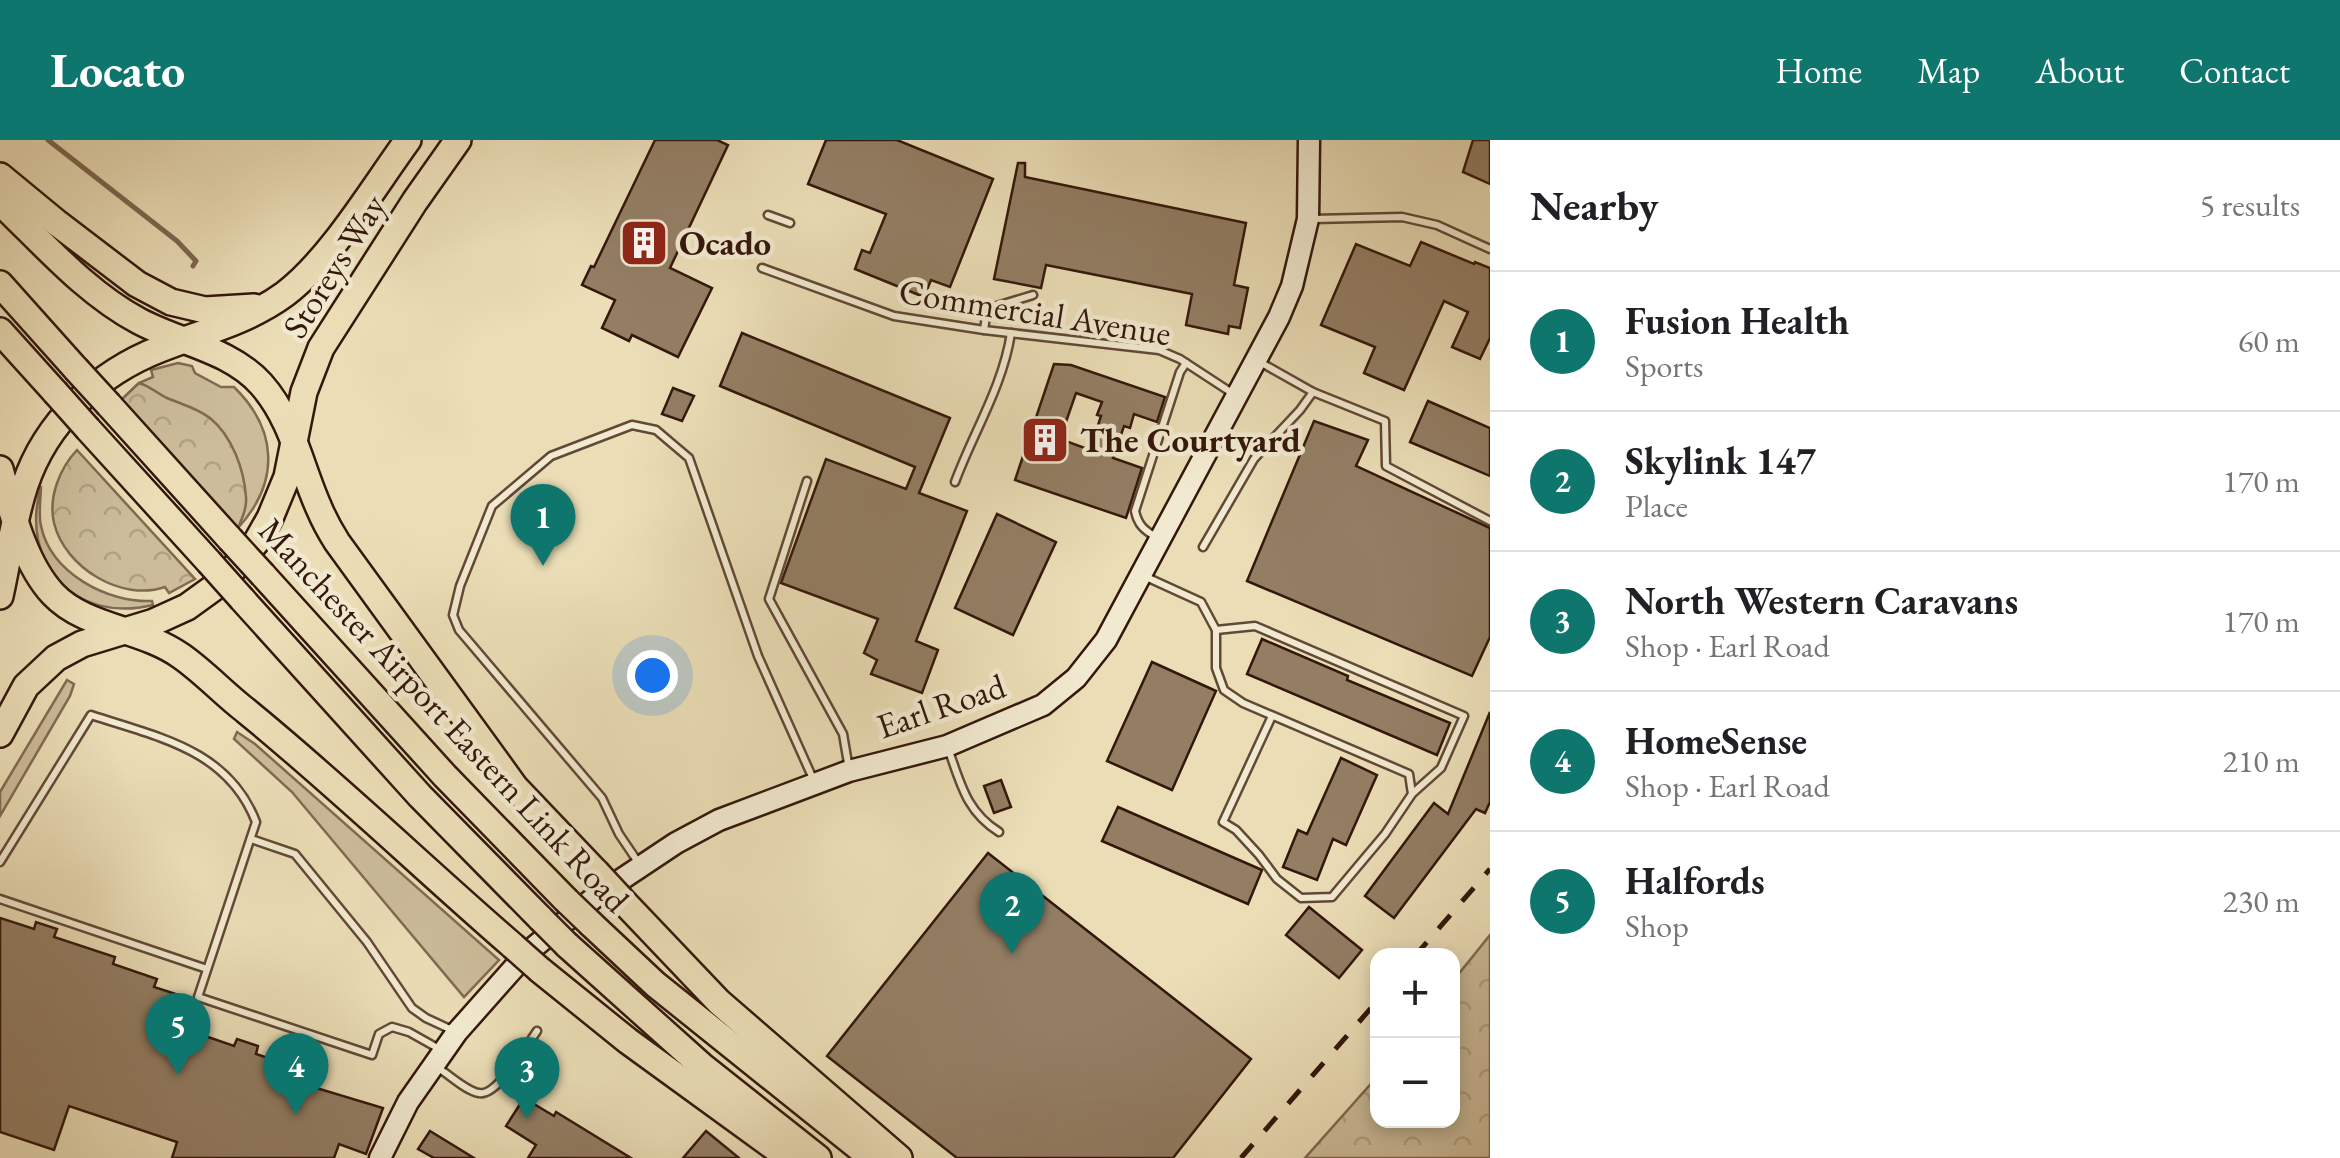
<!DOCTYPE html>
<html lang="en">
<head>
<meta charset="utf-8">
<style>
	body { margin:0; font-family:"EB Garamond",serif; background:#f6f6f6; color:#202124 }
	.controls { position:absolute; right:30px; bottom:30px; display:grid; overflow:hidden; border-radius:20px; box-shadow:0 5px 15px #0003 }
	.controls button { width:90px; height:90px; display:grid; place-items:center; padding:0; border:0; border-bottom:2px solid #e0e0e0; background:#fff; color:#202124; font:50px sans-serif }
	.you { position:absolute; left:652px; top:535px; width:35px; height:35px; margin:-25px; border:8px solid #fff; border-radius:50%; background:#1a73e8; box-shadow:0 0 0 15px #1a73e833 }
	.badge { display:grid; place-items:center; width:65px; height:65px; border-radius:50%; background:#0f766e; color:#fff; font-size:32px; font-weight:700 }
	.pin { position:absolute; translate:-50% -82px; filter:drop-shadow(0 2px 5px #0008) }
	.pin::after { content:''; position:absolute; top:52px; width:35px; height:30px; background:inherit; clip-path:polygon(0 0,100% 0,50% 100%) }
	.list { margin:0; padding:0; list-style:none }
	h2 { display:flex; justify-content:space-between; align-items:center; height:130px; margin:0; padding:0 40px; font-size:42px }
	h2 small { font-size:32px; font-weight:400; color:#757577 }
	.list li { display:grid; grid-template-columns:65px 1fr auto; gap:30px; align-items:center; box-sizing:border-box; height:140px; padding:0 40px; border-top:2px solid #e0e0e0 }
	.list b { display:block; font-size:38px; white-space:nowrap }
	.list p { margin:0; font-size:32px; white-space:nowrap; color:#757577 }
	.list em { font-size:32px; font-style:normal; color:#757577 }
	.map { position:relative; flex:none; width:1490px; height:1018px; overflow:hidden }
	header { display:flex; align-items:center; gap:60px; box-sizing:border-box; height:140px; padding:0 50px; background:#0f766e; color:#fff }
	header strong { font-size:48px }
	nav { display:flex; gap:55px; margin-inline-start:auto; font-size:35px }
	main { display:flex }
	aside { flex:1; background:#fff }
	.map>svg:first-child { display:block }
	.green { fill:#ccbc9a; stroke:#806a52; stroke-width:2.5 }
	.forest { fill:url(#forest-crowns); stroke:#806a52; stroke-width:2.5 }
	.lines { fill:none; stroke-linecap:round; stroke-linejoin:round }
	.stream { stroke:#7c664f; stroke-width:5 }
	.building { fill:#937e64; stroke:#33170b; stroke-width:2.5; fill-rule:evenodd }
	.lane-casing { stroke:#614936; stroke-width:11 }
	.secondary-casing { stroke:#33170b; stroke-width:25 }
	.highway-casing { stroke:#33170b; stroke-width:30 }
	.lane { stroke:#f2ead0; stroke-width:6 }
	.secondary { stroke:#f2ead0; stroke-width:20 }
	.highway { stroke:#ebdeb7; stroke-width:25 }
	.rail { stroke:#33170b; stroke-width:5; stroke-dasharray:18 18; stroke-linecap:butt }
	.highway-bridge-casing { stroke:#33170b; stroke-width:30; stroke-linecap:butt }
	.highway-bridge { stroke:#ebdeb7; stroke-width:25 }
	.labels { text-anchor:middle; stroke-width:9; stroke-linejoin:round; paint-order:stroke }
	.poi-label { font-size:35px; font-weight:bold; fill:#33170b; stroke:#f2ead0; text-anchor:start }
	.street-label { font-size:35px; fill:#33170b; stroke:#f2ead0 }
</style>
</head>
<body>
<header>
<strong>Locato</strong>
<nav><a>Home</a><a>Map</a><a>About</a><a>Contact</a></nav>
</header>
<main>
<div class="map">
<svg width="1490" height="1018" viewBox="0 0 1490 1018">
	<defs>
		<pattern id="forest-crowns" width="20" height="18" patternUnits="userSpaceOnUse" patternTransform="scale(2.5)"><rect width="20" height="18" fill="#ccbc9a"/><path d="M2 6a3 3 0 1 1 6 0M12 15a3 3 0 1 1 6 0" fill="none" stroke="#b0a183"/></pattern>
	</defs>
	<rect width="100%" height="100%" fill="#ebdeb7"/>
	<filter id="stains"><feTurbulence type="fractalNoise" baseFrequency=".002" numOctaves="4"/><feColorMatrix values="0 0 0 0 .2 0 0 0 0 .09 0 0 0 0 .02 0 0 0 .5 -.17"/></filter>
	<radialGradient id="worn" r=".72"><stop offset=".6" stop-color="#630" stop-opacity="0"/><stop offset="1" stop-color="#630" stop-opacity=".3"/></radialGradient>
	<g class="green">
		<path d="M178,223l14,3 3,7 26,14h13c44,43 46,95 4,141l-118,-127 19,-18 14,-6 -2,-7z"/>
		<path d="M41,346c0,12 -3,27 0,40 10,47 66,77 111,75l1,4c-79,19 -134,-41 -112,-119z"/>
		<polygon points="67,540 74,544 70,556 0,676 0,652"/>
		<polygon points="237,592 255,604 499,820 464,857 292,652 234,599"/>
	</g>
	<g class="forest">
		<path d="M139,243c11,3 17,10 28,15 14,6 30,10 43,20 22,18 34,51 36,79 1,11 -4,21 -8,31l-118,-127z"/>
		<path d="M77,310l118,129 -26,14 -4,-6c-43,15 -100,-19 -111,-64 -6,-26 6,-55 23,-73z"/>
		<polygon points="1490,795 1490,1018 1305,1018 1377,937 1378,980 1452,980 1453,841"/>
	</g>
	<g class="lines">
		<polyline class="stream" points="48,0 177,101 196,121 193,126"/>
	</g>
	<g class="building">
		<polygon points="655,0 717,0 728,5 670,128 712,148 678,217 632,195 629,201 602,188 615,160 582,145 591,126 594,127"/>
		<polygon points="826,0 897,0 993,39 950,147 931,140 924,157 855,129 862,110 870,113 886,74 808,44"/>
		<polygon points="1473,0 1490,0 1490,44 1463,32"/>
		<polygon points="1018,23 1025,23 1025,37 1246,83 1234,145 1248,148 1240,188 1229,186 1228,194 1186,185 1192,154 1046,125 1041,148 994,139"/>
		<polygon points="1421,102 1474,124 1475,122 1490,128 1490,198 1480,219 1452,207 1468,172 1444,161 1404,250 1364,233 1375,207 1321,185 1356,104 1410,126"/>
		<polygon points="742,193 950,278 919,353 967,371 916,501 938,510 922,553 871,534 877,520 864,513 878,479 781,443 826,319 906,349 915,327 720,246"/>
		<path d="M1054,224l17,1 94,32 -8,25 -23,-8 -4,14 -6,-2 -11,32 29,10 -16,50 -111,-38zM1076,253l26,9 -5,13 4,1 -11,34 -30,-11z"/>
		<polygon points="673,248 694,256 682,281 662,274"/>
		<polygon points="1428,261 1490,288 1490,336 1410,302"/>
		<polygon points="1314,281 1368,300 1356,326 1490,388 1490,497 1472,536 1247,441"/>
		<polygon points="997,374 1056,402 1013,495 955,468"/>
		<polygon points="1262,499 1348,536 1347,540 1450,583 1437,615 1247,534"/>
		<polygon points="1152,522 1216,551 1172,650 1107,621"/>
		<polygon points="1490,572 1490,662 1485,673 1476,669 1394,778 1365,756 1434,663 1448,674"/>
		<polygon points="1341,618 1377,635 1346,705 1333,699 1317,740 1283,727 1298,690 1307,694"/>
		<polygon points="1001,640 1011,667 994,673 984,646"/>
		<polygon points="1118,667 1262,730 1248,764 1102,701"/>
		<polygon points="988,713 1251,919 1173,1018 957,1018 827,916"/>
		<polygon points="1309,767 1362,810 1339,838 1286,795"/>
		<polygon points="0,778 34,789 36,782 57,789 54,797 115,817 113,824 157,839 154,847 182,856 175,877 208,888 205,896 234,906 237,899 258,906 256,914 274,920 272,926 306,937 303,944 383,968 366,1014 339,1004 334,1018 172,1018 177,1002 69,966 54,1010 0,992"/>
		<polygon points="524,958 554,976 556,972 631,1018 528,1018 536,1005 506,986"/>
		<polygon points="430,991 474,1018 434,1018 418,1009"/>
		<polygon points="706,991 739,1018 683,1018"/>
	</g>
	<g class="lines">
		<g class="lane-casing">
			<g id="lane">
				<polyline points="768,75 790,83"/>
				<polyline points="1313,79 1402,77 1437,85 1490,109"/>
				<polyline points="762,128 894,176 984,190 1159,210 1180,219 1232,253"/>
				<polyline points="984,190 987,169 1033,155"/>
				<polyline points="1258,221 1313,252 1385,281 1386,326 1490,381"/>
				<polyline points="807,341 769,459 843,594 849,629"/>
				<path d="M955,342c18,-49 48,-96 56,-149"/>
				<path d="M1156,397c-12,-7 -18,-12 -21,-26l45,-139 6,-9"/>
				<polyline points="1203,407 1254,319 1300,270 1313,252"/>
				<polyline points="1144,436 1201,462 1216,490 1216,528 1224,550 1243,563 1409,634 1412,654 1385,694 1332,757 1301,758 1277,739 1259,715 1236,690 1223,682 1272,576"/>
				<polyline points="1216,490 1255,486 1464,576 1441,628 1413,653"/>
				<path d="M949,611c12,34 18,61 50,81"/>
				<polyline points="251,699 295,714 367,802 412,868 426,878 454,891"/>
				<path d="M0,722l91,-147c66,22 137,34 165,107l-58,175 174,58 7,-21 13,-7 17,5 32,18"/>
				<polyline points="640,725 619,694 602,658 459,490 453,475 460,446 492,366 551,316 632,285 656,290 689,318 758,516 814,641"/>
				<polyline points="0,759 207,829"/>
				<path d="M438,928c12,7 28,23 41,25 18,4 48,-48 58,-62"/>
			</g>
		</g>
		<g class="secondary-casing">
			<polyline id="secondary" points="380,1018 408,962 457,892 528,812 595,757 676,703 719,680 849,631 947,606 1043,565 1076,538 1106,500 1279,177 1292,146 1308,79 1309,0"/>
		</g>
		<g class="highway-casing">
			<g id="highway">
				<polyline points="0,36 57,83 137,144 171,162 205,170 254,167"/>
				<path d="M0,62c43,41 86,91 139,119 41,22 90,28 122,63 32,36 39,82 58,124 5,12 11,23 18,34l178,245 81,85"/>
				<polyline points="0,144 76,229"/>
				<polyline points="0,191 55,252"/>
				<polyline points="109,265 230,399"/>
				<polyline points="88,289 209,422"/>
				<path d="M0,329c11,40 24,94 53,125 32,34 89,34 128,62 23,16 42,37 64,54 92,75 178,158 268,236"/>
				<polyline points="263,435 445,636 565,759"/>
				<path d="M0,456c8,-36 13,-75 25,-111 21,-63 73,-112 135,-136 43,-17 87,-27 125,-55 46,-35 88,-106 123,-154"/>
				<polyline points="242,459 420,656 541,779"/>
				<polyline points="0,594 26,546 56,518 82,504 154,482 187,467 223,441 257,401 270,378 287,337 304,252 321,208 415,61 458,0"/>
				<polyline points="621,759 719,862 899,1018"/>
				<polyline points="591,784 655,844 872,1018"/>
				<polyline points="567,805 702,926 818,1018"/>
				<polyline points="540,830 628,901 789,1018"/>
			</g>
		</g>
		<use href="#lane" class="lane"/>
		<use href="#secondary" class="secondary"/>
		<use href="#highway" class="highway"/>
		<g class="rail">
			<polyline points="1415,816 1490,729"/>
			<polyline points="1241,1018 1378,860"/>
		</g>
		<g class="highway-bridge-casing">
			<g id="highway-bridge">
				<polyline points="76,229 109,265"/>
				<polyline points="55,252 88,289"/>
				<polyline points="230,399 263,435"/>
				<polyline points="209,422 242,459"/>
				<polyline points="596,732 621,759"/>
				<polyline points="565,759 591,784"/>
				<polyline points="541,779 567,805"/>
				<polyline points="513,806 540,830"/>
			</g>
		</g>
		<use href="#highway-bridge" class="highway-bridge"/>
	</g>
	<defs>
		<g id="building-square" transform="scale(2.5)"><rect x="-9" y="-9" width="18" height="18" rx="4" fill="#8f2418" stroke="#f2ead0"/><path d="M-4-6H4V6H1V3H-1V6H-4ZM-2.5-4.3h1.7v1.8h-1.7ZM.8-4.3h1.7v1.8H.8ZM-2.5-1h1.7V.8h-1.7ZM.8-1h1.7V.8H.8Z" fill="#fff"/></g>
	</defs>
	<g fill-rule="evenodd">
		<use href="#building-square" x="644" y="103"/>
		<use href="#building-square" x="1045" y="300"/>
	</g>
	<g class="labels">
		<g class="poi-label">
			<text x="679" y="115">Ocado</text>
			<text x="1080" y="312">The Courtyard</text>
		</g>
		<g class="street-label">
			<text transform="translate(334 126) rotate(-58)" y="12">Storeys Way</text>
			<text transform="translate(1035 172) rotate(9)" y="12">Commercial Avenue</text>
			<text transform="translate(941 566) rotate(-19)" y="12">Earl Road</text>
			<text transform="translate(444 575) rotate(47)" y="12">Manchester Airport Eastern Link Road</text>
		</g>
	</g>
	<rect width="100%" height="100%" filter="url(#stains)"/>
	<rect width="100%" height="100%" fill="url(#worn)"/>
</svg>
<div class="controls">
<button>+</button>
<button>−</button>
</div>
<div class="you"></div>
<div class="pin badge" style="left:543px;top:426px">1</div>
<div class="pin badge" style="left:1012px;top:814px">2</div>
<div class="pin badge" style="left:527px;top:979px">3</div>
<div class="pin badge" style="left:296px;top:975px">4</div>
<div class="pin badge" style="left:178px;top:935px">5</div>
</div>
<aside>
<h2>Nearby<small>5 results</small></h2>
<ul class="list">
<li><span class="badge">1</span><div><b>Fusion Health</b><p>Sports</p></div><em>60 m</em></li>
<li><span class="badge">2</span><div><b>Skylink 147</b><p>Place</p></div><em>170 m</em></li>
<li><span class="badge">3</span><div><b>North Western Caravans</b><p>Shop · Earl Road</p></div><em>170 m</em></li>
<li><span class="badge">4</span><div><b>HomeSense</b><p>Shop · Earl Road</p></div><em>210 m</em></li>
<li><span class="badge">5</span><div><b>Halfords</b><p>Shop</p></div><em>230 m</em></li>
</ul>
</aside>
</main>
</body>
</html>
